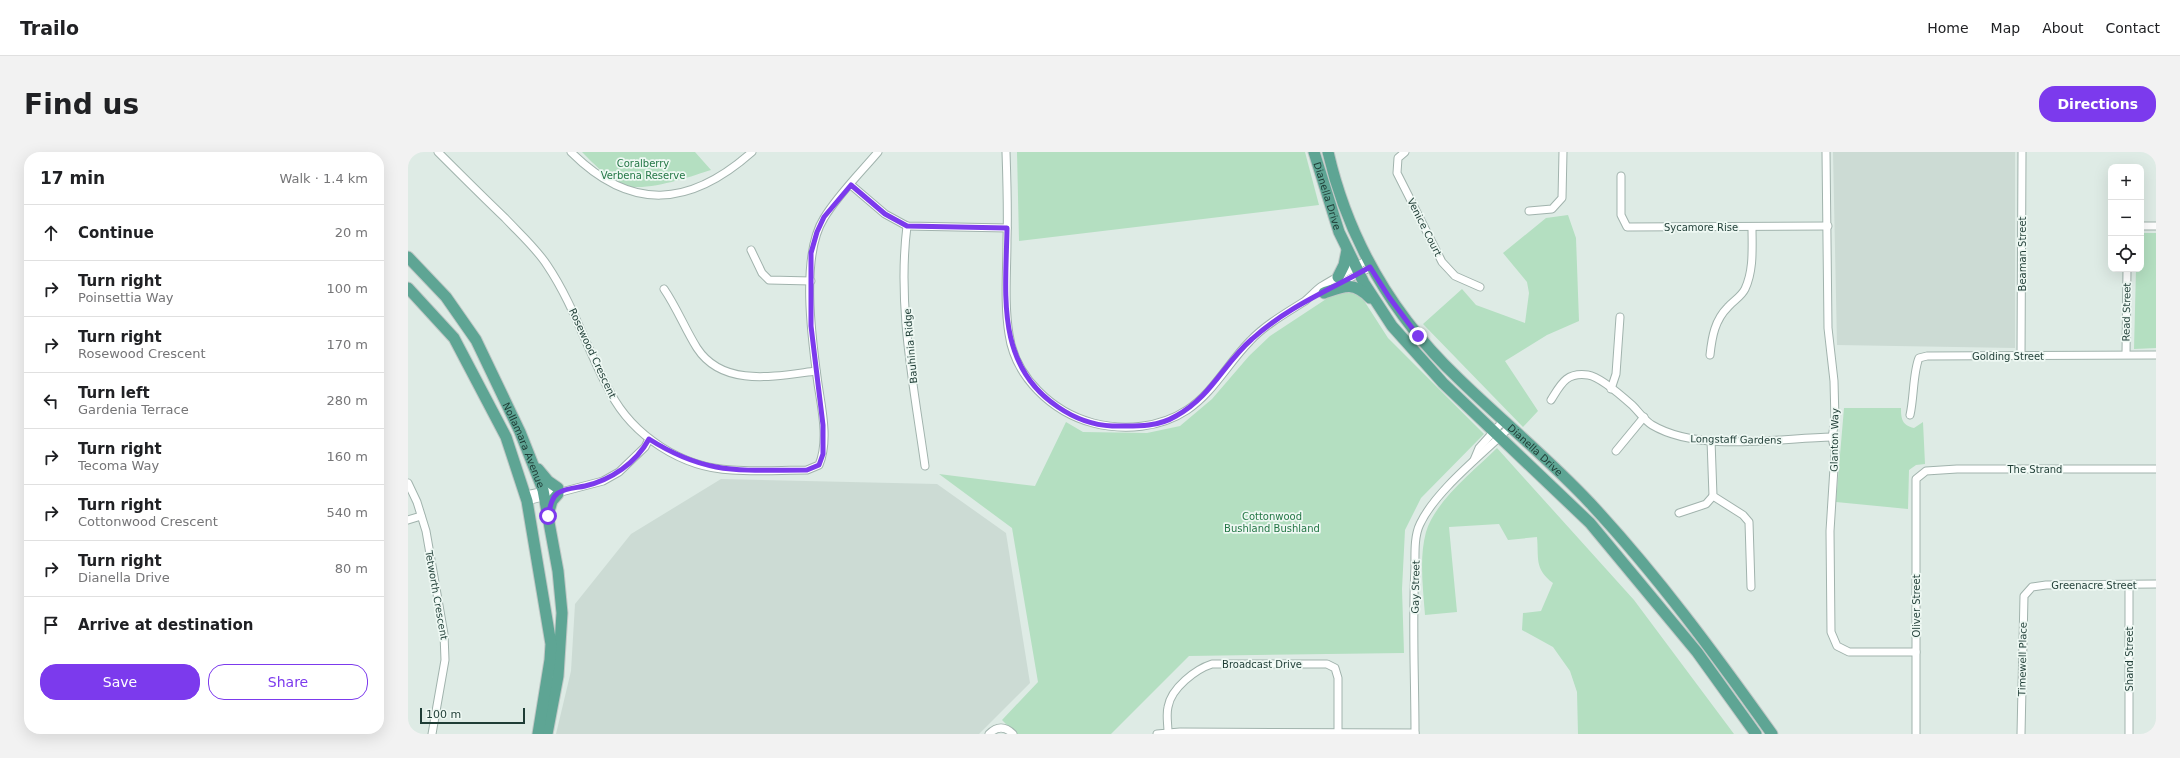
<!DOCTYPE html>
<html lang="en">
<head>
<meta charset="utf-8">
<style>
	body { margin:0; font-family:"DejaVu Sans",sans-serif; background:#f2f2f2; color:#202124 }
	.controls { position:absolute; right:12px; top:12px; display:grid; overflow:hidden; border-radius:8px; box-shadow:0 4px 16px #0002 }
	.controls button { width:36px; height:36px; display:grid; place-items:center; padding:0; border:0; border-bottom:1px solid #e0e0e0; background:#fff; color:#202124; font:20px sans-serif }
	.scale { position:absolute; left:12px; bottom:10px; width:105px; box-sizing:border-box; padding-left:4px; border:2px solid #1e3c35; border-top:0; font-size:11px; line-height:14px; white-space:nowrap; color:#1e3c35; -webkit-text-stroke:3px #eef8f3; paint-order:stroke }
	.stop { position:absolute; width:12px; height:12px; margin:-9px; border:3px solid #7c3aed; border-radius:50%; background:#fff }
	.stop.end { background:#7c3aed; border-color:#fff; box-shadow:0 1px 4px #0008 }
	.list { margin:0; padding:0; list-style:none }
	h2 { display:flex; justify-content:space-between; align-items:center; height:52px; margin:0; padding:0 16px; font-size:17px }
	h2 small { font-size:13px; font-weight:400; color:#757577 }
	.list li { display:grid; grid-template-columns:26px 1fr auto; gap:12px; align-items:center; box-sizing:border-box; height:56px; padding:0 16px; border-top:1px solid #e0e0e0 }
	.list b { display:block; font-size:15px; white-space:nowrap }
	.list p { margin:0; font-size:13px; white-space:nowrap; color:#757577 }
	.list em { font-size:13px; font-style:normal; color:#757577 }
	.actions { display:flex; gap:8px; padding:12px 16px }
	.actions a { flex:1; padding:9px 0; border:1px solid #7c3aed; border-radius:16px; text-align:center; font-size:14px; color:#7c3aed }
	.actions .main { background:#7c3aed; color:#fff }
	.icon { flex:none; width:22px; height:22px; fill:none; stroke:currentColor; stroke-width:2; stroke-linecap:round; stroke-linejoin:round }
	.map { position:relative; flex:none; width:1748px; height:582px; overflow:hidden; border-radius:16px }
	header { display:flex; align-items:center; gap:24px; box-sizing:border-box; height:56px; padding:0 20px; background:#fff; border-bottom:1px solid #e0e0e0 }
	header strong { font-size:19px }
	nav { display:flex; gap:22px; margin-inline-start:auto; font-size:14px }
	.intro { display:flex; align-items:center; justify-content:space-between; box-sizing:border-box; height:96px; padding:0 24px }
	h1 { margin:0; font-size:28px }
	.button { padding:10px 18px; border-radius:16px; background:#7c3aed; color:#fff; font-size:14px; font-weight:700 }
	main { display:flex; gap:24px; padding:0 24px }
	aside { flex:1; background:#fff; border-radius:16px; box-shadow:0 4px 16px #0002 }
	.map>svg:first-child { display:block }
	.built { fill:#ccdbd4 }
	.green { fill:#b4dfc1 }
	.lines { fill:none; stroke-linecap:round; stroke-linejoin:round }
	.street-casing { stroke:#a1b3ad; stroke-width:9 }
	.primary-casing { stroke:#c0c8c6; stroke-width:13 }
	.street { stroke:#fff; stroke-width:7 }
	.primary { stroke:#5ea594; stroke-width:11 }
	.route { stroke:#7c3aed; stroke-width:5 }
	.labels { text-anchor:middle; stroke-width:3.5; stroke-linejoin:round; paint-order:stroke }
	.park-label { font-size:10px; fill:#247746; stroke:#eef8f3 }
	.street-label { font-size:10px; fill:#1e3c35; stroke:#eef8f3 }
</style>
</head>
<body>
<header>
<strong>Trailo</strong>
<nav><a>Home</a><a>Map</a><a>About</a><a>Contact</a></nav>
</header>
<div class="intro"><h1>Find us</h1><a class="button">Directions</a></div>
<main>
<aside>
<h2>17 min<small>Walk · 1.4 km</small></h2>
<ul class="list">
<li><svg class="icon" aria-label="ahead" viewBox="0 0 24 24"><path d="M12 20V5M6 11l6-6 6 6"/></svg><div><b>Continue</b></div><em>20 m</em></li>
<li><svg class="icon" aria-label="right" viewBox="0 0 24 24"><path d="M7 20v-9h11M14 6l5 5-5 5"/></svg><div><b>Turn right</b><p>Poinsettia Way</p></div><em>100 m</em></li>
<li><svg class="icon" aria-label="right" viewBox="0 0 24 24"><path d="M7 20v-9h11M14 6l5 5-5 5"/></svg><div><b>Turn right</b><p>Rosewood Crescent</p></div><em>170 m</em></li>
<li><svg class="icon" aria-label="left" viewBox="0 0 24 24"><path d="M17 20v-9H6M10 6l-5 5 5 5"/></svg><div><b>Turn left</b><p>Gardenia Terrace</p></div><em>280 m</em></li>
<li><svg class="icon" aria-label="right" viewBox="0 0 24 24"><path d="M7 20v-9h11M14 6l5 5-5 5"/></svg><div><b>Turn right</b><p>Tecoma Way</p></div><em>160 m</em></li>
<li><svg class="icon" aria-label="right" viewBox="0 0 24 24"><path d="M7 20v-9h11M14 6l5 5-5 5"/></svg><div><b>Turn right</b><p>Cottonwood Crescent</p></div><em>540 m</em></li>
<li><svg class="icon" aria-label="right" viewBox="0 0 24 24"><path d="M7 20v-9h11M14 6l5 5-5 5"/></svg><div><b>Turn right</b><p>Dianella Drive</p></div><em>80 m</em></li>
<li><svg class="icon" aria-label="arrive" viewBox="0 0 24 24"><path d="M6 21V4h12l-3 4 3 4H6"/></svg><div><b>Arrive at destination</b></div></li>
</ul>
<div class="actions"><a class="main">Save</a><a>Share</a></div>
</aside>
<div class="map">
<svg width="1748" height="582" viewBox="0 0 1748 582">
	<rect width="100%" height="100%" fill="#deebe5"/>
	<g class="built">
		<polygon points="1425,0 1607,0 1607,196 1429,193"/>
		<polygon points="313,327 529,332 598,381 622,531 571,582 148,582 163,519 167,452 223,382"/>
	</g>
	<g class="green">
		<path d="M174,0h113l16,18c-22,7 -69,24 -91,14 -14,-7 -27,-21 -38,-32z"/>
		<polygon points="609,0 897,0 911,53 611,89"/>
		<polygon points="1160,63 1168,86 1171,169 1139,183 1097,209 1130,259 1115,275 1015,172 1054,137 1068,153 1117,171 1121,141 1119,130 1095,101 1138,66"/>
		<polygon points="1733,81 1748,81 1748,196 1726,197 1728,117 1733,117"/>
		<polygon points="944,130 980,186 1076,282 1013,346 997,378 994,437 996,501 781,504 703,582 608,582 594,568 630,530 604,376 531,322 627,334 658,270 675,280 739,281 772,274 804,247 841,204 862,184"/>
		<path d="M1436,256h57c0,11 1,17 13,20l9,-6 2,42 -9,1 -7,5 -1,39 -72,-7z"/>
		<path d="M1089,296l137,152 100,134h-156l-1,-42 -7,-21 -17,-24 -31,-17 1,-17 18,-2 12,-28c-19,-14 -14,-25 -16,-46l-29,3 -9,-16 -50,3 8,85 -32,3c-2,-27 -6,-57 1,-83 9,-31 49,-62 71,-84z"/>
	</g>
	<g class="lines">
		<g class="street-casing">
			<g id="street">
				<path d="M30,0c22,22 44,44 67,66 14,15 31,30 42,47 27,40 40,85 63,127 23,44 72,76 122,78 25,2 50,0 75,0l12,-5c10,-24 3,-55 -1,-81 -6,-44 -18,-128 6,-166 13,-22 37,-46 54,-66"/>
				<path d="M163,0c60,60 119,55 181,0"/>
				<path d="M598,0c1,29 2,58 1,88 0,31 -3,63 2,94 6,43 43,78 84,89 31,8 67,5 94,-13 26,-17 41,-47 63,-69 15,-16 36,-28 55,-40 6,-5 11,-11 17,-15 15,-9 30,-17 45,-26"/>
				<polyline points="997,0 990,6 989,21 1034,110 1047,124 1072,135"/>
				<polyline points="1418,0 1420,176 1426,229 1427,269 1424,285 1427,300 1422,379 1423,480 1429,494 1441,500 1508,500"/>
				<polyline points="1213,24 1213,63 1219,75 1420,74"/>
				<polyline points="443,33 477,62 499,74 599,76"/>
				<polyline points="1121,59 1144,57 1154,46 1155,0"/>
				<path d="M499,74c-10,80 7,161 18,240"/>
				<polyline points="1733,74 1748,74"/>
				<polyline points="343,98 354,121 361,128 403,129"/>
				<polyline points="929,133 963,115"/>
				<path d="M256,137c13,19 21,40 33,59 26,40 79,28 119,23"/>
				<polyline points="1718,202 1719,117"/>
				<path d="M1302,203c2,-19 5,-35 18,-48 6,-7 13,-10 17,-18 9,-19 7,-42 7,-62"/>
				<polyline points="1613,204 1614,0"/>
				<polyline points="1203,237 1208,222 1212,165"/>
				<path d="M1143,248c10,-16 15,-28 37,-25 13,2 35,22 45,31 6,6 12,15 19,19 47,28 127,13 180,12"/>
				<path d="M1502,263c4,-17 3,-43 9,-57l8,-2 229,-1"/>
				<polyline points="1303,288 1305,344 1335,363 1341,370 1343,435"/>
				<polyline points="1208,299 1236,265"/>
				<polyline points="1066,308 1071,296 1096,268"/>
				<polyline points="0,331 9,350 18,379 36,482 37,508 24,582"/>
				<polyline points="118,343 151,336"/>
				<polyline points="119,349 195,329 211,320 237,295 241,287"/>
				<polyline points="1271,361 1298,352 1305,344"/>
				<polyline points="0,368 13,364"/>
				<path d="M760,580c0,-8 -2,-17 0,-25 3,-19 28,-38 44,-43h115l8,4 3,10v56"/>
				<path d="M581,582c8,-8 16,-8 24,0"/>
				<polyline points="749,582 772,580 1007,581"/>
				<path d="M1007,582c0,-56 -3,-112 0,-167 0,-13 -1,-31 5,-43 16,-34 63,-70 90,-97"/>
				<polyline points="1508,582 1508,327 1518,319 1549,317 1748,317"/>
				<polyline points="1613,582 1616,444 1624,435 1638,433 1748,432"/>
				<polyline points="1721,582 1721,433"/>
			</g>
		</g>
		<g class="primary-casing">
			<g id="primary">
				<path id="s1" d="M906,0l25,80 25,51 28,43 51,57 147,140 107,129 59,82"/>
				<path id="s2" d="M920,0c20,87 65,164 130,226 43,42 91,81 132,125 67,72 125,151 182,231"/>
				<path id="s3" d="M0,105l38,40 30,43 44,92 23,58 15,81 4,42 -4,63 -11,58"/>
				<polyline points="930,125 936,113 939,98"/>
				<polyline points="0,136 46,186 98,285 119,349 143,492 142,508 130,582"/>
				<path d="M916,141c20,-7 29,-12 46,5"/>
				<polyline points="130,317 140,329 150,336"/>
				<polyline points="140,363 144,349 150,342"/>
			</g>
		</g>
		<use href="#street" class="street"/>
		<use href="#primary" class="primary"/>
	</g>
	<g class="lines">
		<path class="route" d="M140,364c2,-8 3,-18 10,-23 8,-5 18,-5 27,-7 26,-6 51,-23 64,-47 58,37 93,31 158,31l12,-5 4,-11v-29l-12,-99v-73l6,-21 7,-15 27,-32 34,29 22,12 100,2c-1,66 -12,137 51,179 16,11 34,18 54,19 22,0 44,2 64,-10 36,-20 47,-52 76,-77 35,-32 78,-49 118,-72l19,30 29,39"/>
	</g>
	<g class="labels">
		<g class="park-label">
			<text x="235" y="15">Coralberry<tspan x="235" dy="12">Verbena Reserve</tspan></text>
			<text x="864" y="368">Cottonwood<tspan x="864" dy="12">Bushland Bushland</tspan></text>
		</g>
		<g class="street-label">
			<text dy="4" stroke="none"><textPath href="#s1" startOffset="46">Dianella Drive</textPath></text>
			<text transform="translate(1017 75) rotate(63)" y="4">Venice Court</text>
			<text x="1293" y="79">Sycamore Rise</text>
			<text transform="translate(1614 102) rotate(-90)" y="4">Beaman Street</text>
			<text transform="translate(1718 160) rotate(-89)" y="4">Read Street</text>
			<text transform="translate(502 194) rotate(-95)" y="4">Bauhinia Ridge</text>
			<text transform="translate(185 201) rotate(65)" y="4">Rosewood Crescent</text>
			<text x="1600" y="208">Golding Street</text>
			<text transform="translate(1328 287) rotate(1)" y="4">Longstaff Gardens</text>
			<text transform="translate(1426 288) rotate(-89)" y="4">Glanton Way</text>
			<text dy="4" stroke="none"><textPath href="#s3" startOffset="223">Nollamara Avenue</textPath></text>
			<text dy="4" stroke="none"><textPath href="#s2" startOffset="370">Dianella Drive</textPath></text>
			<text x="1627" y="321">The Strand</text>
			<text x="1686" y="437">Greenacre Street</text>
			<text transform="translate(1007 435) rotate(-89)" y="4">Gay Street</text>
			<text transform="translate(29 443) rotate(80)" y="4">Tetworth Crescent</text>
			<text transform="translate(1508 454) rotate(-90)" y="4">Oliver Street</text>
			<text transform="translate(1614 507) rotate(-89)" y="4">Timewell Place</text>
			<text transform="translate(1721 507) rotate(-90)" y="4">Shand Street</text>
			<text x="854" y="516">Broadcast Drive</text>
		</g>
	</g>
</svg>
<div class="controls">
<button>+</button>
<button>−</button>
<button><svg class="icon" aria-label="locate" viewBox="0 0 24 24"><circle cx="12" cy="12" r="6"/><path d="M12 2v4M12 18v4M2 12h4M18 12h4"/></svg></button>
</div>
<div class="scale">100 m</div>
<div class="stop" style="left:140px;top:364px"></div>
<div class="stop end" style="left:1010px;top:184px"></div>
</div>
</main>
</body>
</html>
